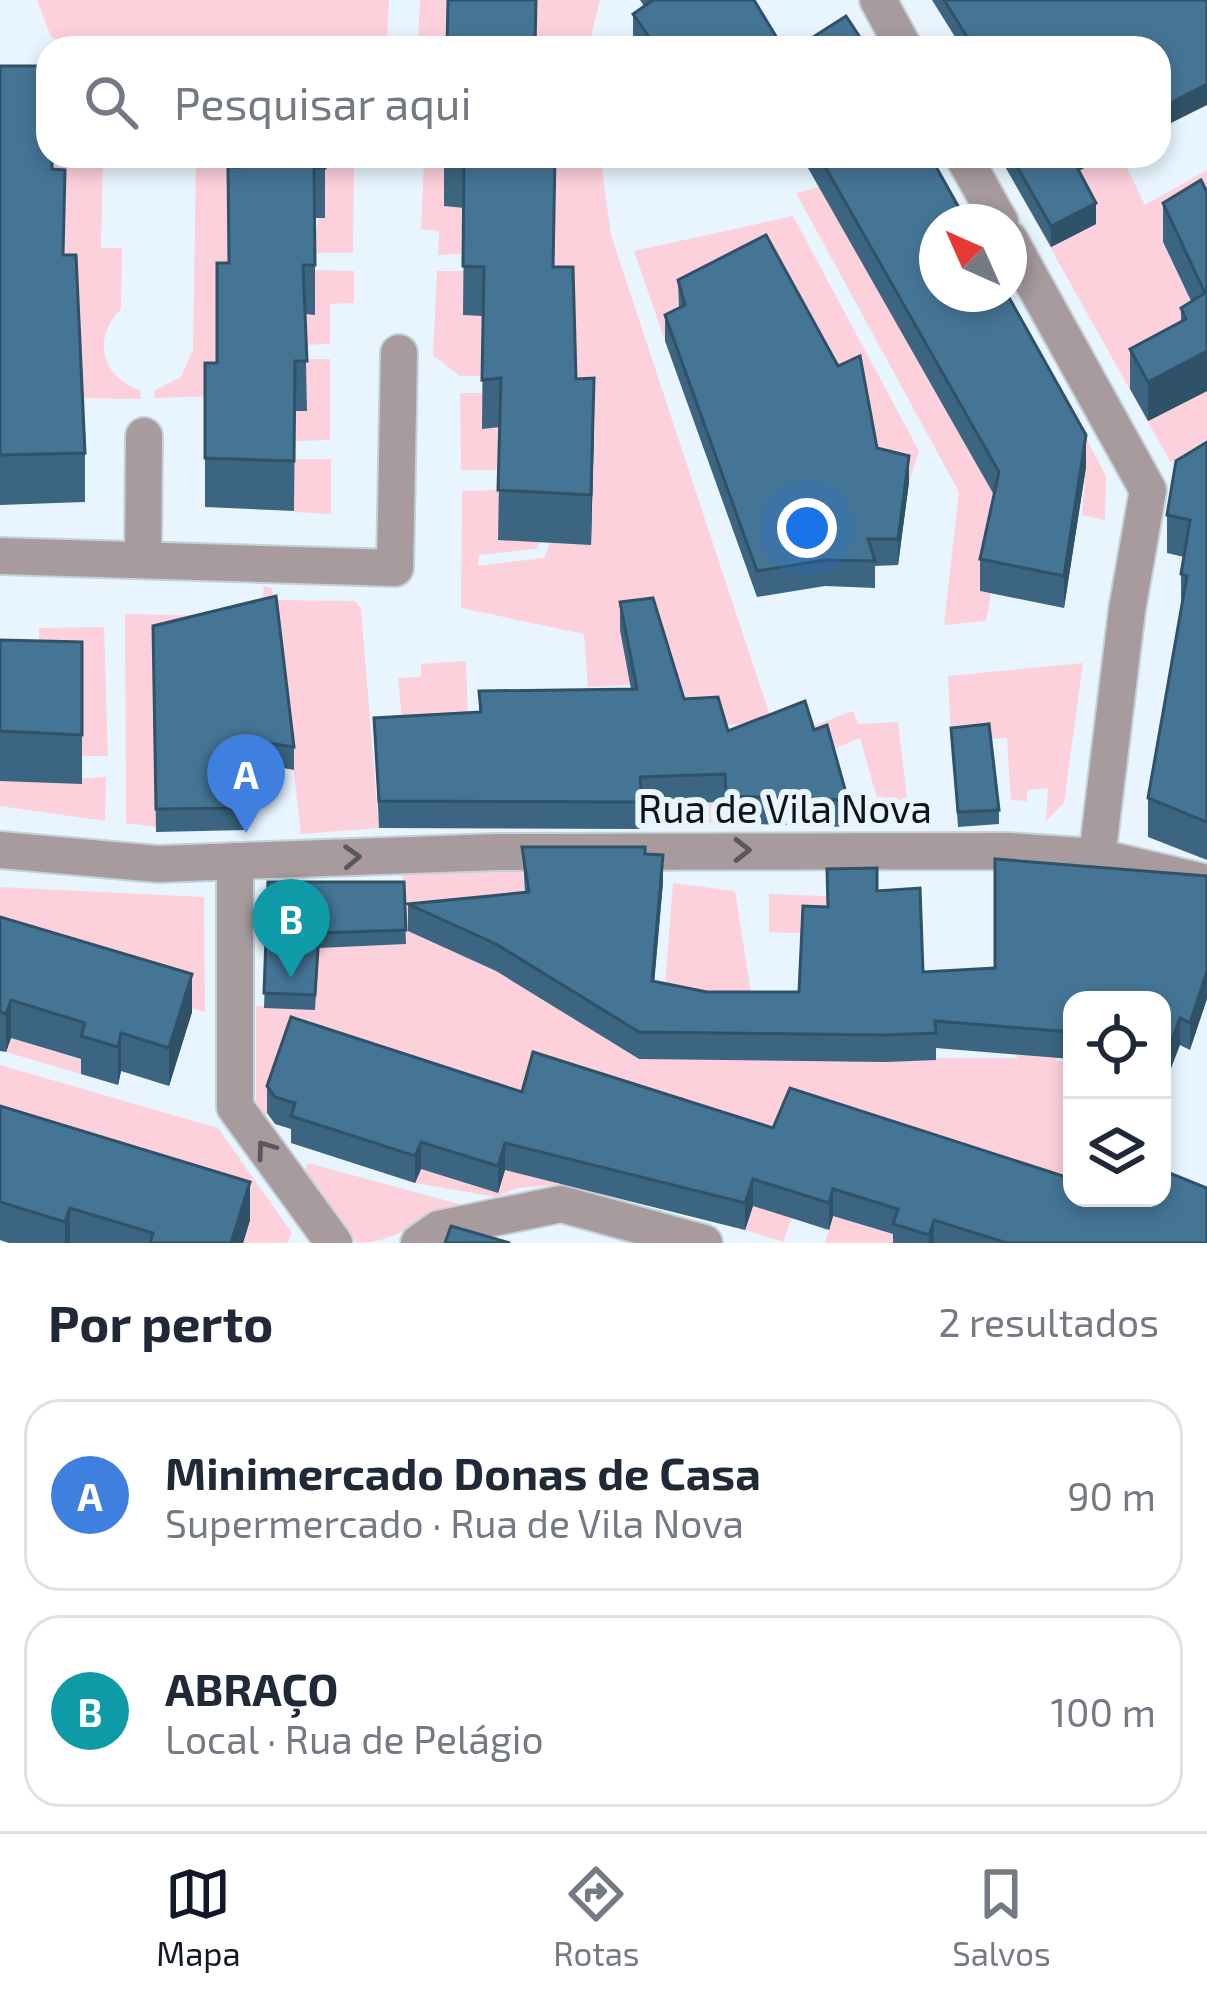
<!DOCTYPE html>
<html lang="pt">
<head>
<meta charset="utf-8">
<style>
	body { margin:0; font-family:"Exo 2",sans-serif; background:#f6f6f7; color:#1f2937 }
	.controls { position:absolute; right:36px; bottom:36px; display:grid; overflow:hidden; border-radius:24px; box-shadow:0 6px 18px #0003 }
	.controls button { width:108px; height:108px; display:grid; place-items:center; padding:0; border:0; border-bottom:3px solid #e0e1e3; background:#fff; color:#1f2937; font:60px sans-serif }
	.compass { position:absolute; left:919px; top:204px; width:108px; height:108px; border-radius:50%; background:#fff; box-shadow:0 6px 18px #0003; rotate:315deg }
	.you { position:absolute; left:807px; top:528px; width:42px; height:42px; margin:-30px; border:9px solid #fff; border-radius:50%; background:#1a73e8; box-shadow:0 0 0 18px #1a73e833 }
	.badge { display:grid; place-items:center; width:78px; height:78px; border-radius:50%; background:#111827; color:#fff; font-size:39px; font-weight:700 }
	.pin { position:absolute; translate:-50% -99px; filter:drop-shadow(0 3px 6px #0008) }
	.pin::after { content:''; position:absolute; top:63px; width:42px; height:36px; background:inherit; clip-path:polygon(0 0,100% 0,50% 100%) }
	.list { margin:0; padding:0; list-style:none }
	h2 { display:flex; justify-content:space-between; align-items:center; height:156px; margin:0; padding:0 48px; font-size:51px }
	h2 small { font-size:39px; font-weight:400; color:#747a83 }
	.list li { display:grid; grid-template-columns:78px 1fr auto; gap:36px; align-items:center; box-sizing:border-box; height:192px; margin:0 24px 24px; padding:0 24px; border:3px solid #e0e1e3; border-radius:36px }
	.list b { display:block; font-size:45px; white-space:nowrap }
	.list p { margin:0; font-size:39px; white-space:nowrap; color:#747a83 }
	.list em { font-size:39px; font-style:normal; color:#747a83 }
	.icon { flex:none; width:66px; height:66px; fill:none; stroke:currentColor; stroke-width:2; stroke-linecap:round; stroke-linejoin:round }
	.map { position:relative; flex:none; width:1207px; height:1243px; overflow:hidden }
	.search { position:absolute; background:#fff; box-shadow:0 6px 18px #0003; left:36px; right:36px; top:36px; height:132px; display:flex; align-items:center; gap:30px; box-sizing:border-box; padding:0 42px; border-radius:36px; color:#747a83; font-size:45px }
	.sheet { height:588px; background:#fff }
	nav { display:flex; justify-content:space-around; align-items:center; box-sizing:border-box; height:168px; border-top:3px solid #e0e1e3; background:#fff; font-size:33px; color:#747a83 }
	nav a { display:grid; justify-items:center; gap:6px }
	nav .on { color:#111827 }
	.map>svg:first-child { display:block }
	.green { fill:#fdd1db }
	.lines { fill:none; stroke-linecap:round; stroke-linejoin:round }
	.minor-casing { stroke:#c5d1d9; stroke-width:40 }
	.minor { stroke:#a79b9e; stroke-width:36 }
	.wall { fill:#3b6580 }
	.shaded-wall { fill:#305268 }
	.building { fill:#457595; stroke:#305268; stroke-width:3 }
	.oneway { stroke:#5a585c }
	.labels { text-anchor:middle; stroke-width:12; stroke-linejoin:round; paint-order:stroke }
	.street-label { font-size:39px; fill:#0d1419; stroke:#e8f5fe }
</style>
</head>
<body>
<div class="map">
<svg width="1207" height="1243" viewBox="0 0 1207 1243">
	<rect width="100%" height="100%" fill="#e8f5fe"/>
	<g class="green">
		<polygon points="37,0 389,0 387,40 371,48 75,48 51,37"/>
		<polygon points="420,0 450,0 536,37 538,0 600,0 591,36 538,37 537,45 418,40"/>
		<path d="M50,156h53l-2,92h21l-1,61c-29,29 -20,68 19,81l1,9 -64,-1 -14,-93 2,-85 -13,-1z"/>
		<polygon points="196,156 238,156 239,217 228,217 229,312 217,313 217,396 154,398 155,390 181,377 193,350"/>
		<polygon points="533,156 600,156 611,235 778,740 754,724 684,726 631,685 588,687 584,634 461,608 462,491 499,490 540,542 536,549 479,555 478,566 544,558 593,427 553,316"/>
		<polygon points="999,156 1121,156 1145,205 1207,170 1207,231 1200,220 1163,243 1207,336 1207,439 1171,463"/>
		<polygon points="446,161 444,206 464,208 463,254 438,255 439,231 421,229 424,162"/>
		<polygon points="324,168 354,168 353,253 314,253"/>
		<polygon points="868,175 996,499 980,591 991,594 986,621 944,625 959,492 796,193"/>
		<polygon points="793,216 919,451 909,482 877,475 685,332 665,341 634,251"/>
		<polygon points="313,270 354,271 354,303 330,304 330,344 305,345 304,314 315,314"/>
		<polygon points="437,271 464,271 484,316 482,376 460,376 433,355"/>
		<polygon points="305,359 330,359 330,440 295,441 295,411 307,410"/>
		<polygon points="460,393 482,393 501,427 500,470 461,470"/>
		<polygon points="1083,432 1106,476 1105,520 1082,515 1086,467 1069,438"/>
		<polygon points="294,459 331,459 331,514 294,512"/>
		<polygon points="264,586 272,588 273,600 355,601 361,609 379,828 301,834 276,620 156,827 126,823 125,614 260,617"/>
		<polygon points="104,627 108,756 82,756 82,692 39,691 39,628"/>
		<polygon points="466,661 468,717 402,718 398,678 421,677 421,664"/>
		<polygon points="1083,663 1064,803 1046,821 1048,788 1027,790 1027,801 1011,800 1007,738 951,742 948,676"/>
		<polygon points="853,711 858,724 898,722 910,824 884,823 860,738 814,757 805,729"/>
		<polygon points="106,777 105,821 0,806 0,781"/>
		<polygon points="725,802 726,823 642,823 642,804"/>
		<polygon points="522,870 529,918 455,952 496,971 637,1058 1017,1058 1019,1029 1069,995 1056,1061 1072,1063 1072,1197 522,1119 291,1045 264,1120 256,1100 256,1006 314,1009 319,948 406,944 403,875"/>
		<polygon points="673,883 735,891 755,1019 663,1011"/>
		<polygon points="0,887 204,897 205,1012 0,956"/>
		<polygon points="769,894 827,896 828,934 769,932"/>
		<polygon points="11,1038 85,1061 81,1074 6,1052"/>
		<polygon points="0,1065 218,1128 292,1233 287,1243 243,1243 0,1144"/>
		<polygon points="510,1155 560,1172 556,1185 517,1188 496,1197 415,1183 421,1169 498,1193"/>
		<path d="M308,1163l151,41v4c-42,7 -58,35 -102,35l-52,-73z"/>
		<polygon points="758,1192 797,1204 783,1242 745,1230"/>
		<polygon points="833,1216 898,1236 895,1243 825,1243"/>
	</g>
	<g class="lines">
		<g class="minor-casing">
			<g id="minor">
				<polyline points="878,0 904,48"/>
				<polyline points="963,156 1000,222"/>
				<polyline points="1009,239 1148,490 1127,610 1097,857"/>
				<polyline points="0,556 395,568 399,353"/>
				<polyline points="143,558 144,436"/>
				<polyline points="0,850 158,864 496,852 1007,851 1097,857 1207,883"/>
				<polyline points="235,861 235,1107 334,1243"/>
				<polyline points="419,1243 439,1229 561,1204 704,1243"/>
			</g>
		</g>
		<use href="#minor" class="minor"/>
	</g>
	<g class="wall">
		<polygon points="640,0 754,0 783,48 635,48 633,45 633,14 644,6"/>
		<polygon points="932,0 1207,0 1159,48 962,48"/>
		<polygon points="0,66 52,169 64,255 85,453 85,502 0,505"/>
		<polygon points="325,156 325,218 315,218 315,315 305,314 307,411 295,411 294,511 205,507 205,363 217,363 238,167"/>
		<polygon points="444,156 555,156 554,267 576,379 594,427 591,545 498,540 500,427 482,429 483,316 463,315 464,208 444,206"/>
		<polygon points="794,156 930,156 1086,467 1064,608 980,591 980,559 994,495 804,161 799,164"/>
		<polygon points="999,156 1107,156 1079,171 1096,224 1051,247"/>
		<polygon points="1207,192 1207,391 1148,421 1130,389 1130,349 1181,322 1181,308 1191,301 1163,242 1163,203"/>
		<polygon points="678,280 877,448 909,482 898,565 875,566 875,588 825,586 757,597 665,341 665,315 679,308"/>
		<polygon points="1207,442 1207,860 1148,837 1148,798 1181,612 1181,574 1184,557 1167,553 1167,515"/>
		<polygon points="620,602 684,699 728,731 814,730 848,800 848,827 726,823 725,802 642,804 642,829 379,828 374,718 479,712 479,691 631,689 620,630"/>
		<polygon points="153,626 294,747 294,770 267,765 247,830 156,832"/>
		<polygon points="0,640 82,642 82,784 0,781"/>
		<polygon points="951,728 999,810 999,824 958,827"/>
		<polygon points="522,847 645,854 663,882 654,981 707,992 799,992 827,907 877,891 923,972 995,968 1207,876 1190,1050 1180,1045 1162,1000 1072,1000 1072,1059 936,1048 936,1060 886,1062 639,1059 496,971 408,931 408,904 525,892"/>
		<polygon points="268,882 404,882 406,944 319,948 315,1010 264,1008"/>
		<polygon points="0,917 192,1012 169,1086 121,1071 118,1085 81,1074 81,1059 11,1038 6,1052 0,1051"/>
		<polygon points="267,1086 522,1092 773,1128 1069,1178 1207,1243 893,1243 893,1234 833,1216 829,1230 753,1206 745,1230 505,1170 498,1193 421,1169 415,1183 291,1143 291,1129 275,1124 267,1113"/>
		<polygon points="0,1106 250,1220 243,1243 9,1243 0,1240"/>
	</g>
	<g class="shaded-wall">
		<polygon points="1207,84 1207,105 1159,129 1159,109"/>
		<polygon points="1070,156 1107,156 1070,175"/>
		<polygon points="1096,203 1096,224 1051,247 1051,226"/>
		<polygon points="1207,351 1207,391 1148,421 1148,382"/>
		<polygon points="594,378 594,427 591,545 591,495"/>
		<polygon points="1086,435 1086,467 1064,608 1064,576"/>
		<polygon points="909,456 909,482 898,565 898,539"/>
		<polygon points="267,743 267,765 247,830 247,808"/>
		<polygon points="663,855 663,882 652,1008 652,981"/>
		<polygon points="1207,971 1207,999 1190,1050 1190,1023"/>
		<polygon points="192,974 192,1012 169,1086 169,1048"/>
		<polygon points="11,1000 11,1038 6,1052 6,1014"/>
		<polygon points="1180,1018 1180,1045 1162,1092 1162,1065"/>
		<polygon points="121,1033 121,1071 118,1085 118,1047"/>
		<polygon points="421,1142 421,1169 415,1183 415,1156"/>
		<polygon points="505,1143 505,1170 498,1193 498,1166"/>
		<polygon points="753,1179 753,1206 745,1230 745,1203"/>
		<polygon points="250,1182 250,1220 243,1243 231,1243"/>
		<polygon points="833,1189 833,1216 829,1230 829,1203"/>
		<polygon points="70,1208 70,1243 65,1243 65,1222"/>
		<polygon points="934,1220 934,1243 929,1243 929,1235"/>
	</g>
	<g class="building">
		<polygon points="448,0 536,0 535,48 447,48"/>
		<polygon points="653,0 754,0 783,48 657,48 633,14"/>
		<polygon points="944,0 1207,0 1207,84 1159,109 1159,48 974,48"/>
		<polygon points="846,16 867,48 796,48"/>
		<polygon points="0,66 48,66 48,156 52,156 52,169 65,170 63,255 76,255 85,453 0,455"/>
		<polygon points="238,156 325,156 325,168 314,168 315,265 303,265 307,361 295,361 294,461 205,458 205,363 217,363 217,263 229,263 228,167 239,167"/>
		<polygon points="444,156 555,156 553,267 573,267 576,379 594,378 591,495 498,490 501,378 482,380 484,267 463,266 464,158"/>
		<polygon points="819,156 930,156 967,222 937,222 937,294 1007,294 1086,435 1064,576 980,559 999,472"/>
		<polygon points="1011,156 1071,156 1096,203 1051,226"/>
		<polygon points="1201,180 1207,192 1207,351 1148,382 1130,349 1186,319 1181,308 1205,293 1163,203"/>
		<polygon points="766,235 838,366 860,356 877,448 909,456 898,539 868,539 875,561 825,560 757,571 665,315 685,305 678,280"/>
		<polygon points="1207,442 1207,822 1148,798 1187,576 1181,574 1190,520 1167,515 1176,461"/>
		<polygon points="276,596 294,747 267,743 247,808 156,809 153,626"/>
		<polygon points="653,598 684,699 718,697 728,731 805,701 814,730 827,725 848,800 726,796 725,774 640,777 642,802 379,801 374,718 481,712 479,691 637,689 620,602"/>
		<polygon points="0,640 82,642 82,735 0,731"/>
		<polygon points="989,724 999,810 958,812 951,728"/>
		<polygon points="522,847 645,847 645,854 663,855 652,981 707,992 799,992 803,906 828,907 827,869 877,868 877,891 920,888 923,972 995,968 995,859 1207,876 1207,971 1190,1023 1180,1018 1162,1065 1162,1000 1072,1000 1072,1032 935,1021 936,1033 886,1035 639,1032 496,944 408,904 529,892"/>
		<polygon points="268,882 404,882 406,930 319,933 315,995 264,993"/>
		<polygon points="0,917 192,974 169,1048 121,1033 118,1047 81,1036 85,1023 11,1000 6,1014 0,1012"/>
		<polygon points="291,1017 522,1092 533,1052 773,1128 790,1088 1069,1178 1072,1169 1072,1198 1162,1198 1162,1170 1207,1188 1207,1243 1007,1243 934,1220 929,1235 893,1224 898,1209 833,1189 829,1203 753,1179 745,1203 505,1143 498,1166 421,1142 415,1156 291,1116 295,1103 275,1097 267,1086"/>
		<polygon points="0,1106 250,1182 231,1243 150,1243 153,1233 70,1208 65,1222 0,1202"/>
		<polygon points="451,1226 510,1243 445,1243"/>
	</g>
	<defs><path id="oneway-chevron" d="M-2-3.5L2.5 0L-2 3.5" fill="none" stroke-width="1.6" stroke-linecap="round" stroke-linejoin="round" transform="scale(3)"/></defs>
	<g class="oneway">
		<use href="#oneway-chevron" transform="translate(742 850)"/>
		<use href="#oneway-chevron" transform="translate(352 857) rotate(-2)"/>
		<use href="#oneway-chevron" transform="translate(265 1149) rotate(-126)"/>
	</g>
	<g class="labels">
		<g class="street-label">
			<text x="785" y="823">Rua de Vila Nova</text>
		</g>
	</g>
</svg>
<div class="controls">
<button><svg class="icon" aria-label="locate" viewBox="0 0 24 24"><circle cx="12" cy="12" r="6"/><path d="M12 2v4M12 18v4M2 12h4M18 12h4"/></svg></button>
<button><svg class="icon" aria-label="layers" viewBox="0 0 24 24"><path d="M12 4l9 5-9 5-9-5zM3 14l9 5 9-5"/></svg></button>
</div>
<svg class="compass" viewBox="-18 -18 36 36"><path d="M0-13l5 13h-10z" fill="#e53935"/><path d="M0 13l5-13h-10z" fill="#747a83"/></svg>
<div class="you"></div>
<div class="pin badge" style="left:246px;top:833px;background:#3f7fe0">A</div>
<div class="pin badge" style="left:291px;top:978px;background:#0f9aa8">B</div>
<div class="search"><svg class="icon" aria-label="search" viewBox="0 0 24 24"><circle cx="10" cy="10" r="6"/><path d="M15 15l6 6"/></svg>Pesquisar aqui</div>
</div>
<section class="sheet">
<h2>Por perto<small>2 resultados</small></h2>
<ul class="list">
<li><span class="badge" style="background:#3f7fe0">A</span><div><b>Minimercado Donas de Casa</b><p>Supermercado · Rua de Vila Nova</p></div><em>90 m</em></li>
<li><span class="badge" style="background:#0f9aa8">B</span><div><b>ABRAÇO</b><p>Local · Rua de Pelágio</p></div><em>100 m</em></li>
</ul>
</section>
<nav>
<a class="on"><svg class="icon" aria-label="map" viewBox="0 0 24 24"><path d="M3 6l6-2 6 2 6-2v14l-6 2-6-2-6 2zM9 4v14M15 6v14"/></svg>Mapa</a>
<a><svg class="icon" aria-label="directions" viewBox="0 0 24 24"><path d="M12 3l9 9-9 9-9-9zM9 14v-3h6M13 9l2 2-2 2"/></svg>Rotas</a>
<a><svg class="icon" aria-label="saved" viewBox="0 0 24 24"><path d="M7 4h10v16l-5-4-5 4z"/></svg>Salvos</a>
</nav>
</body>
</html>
